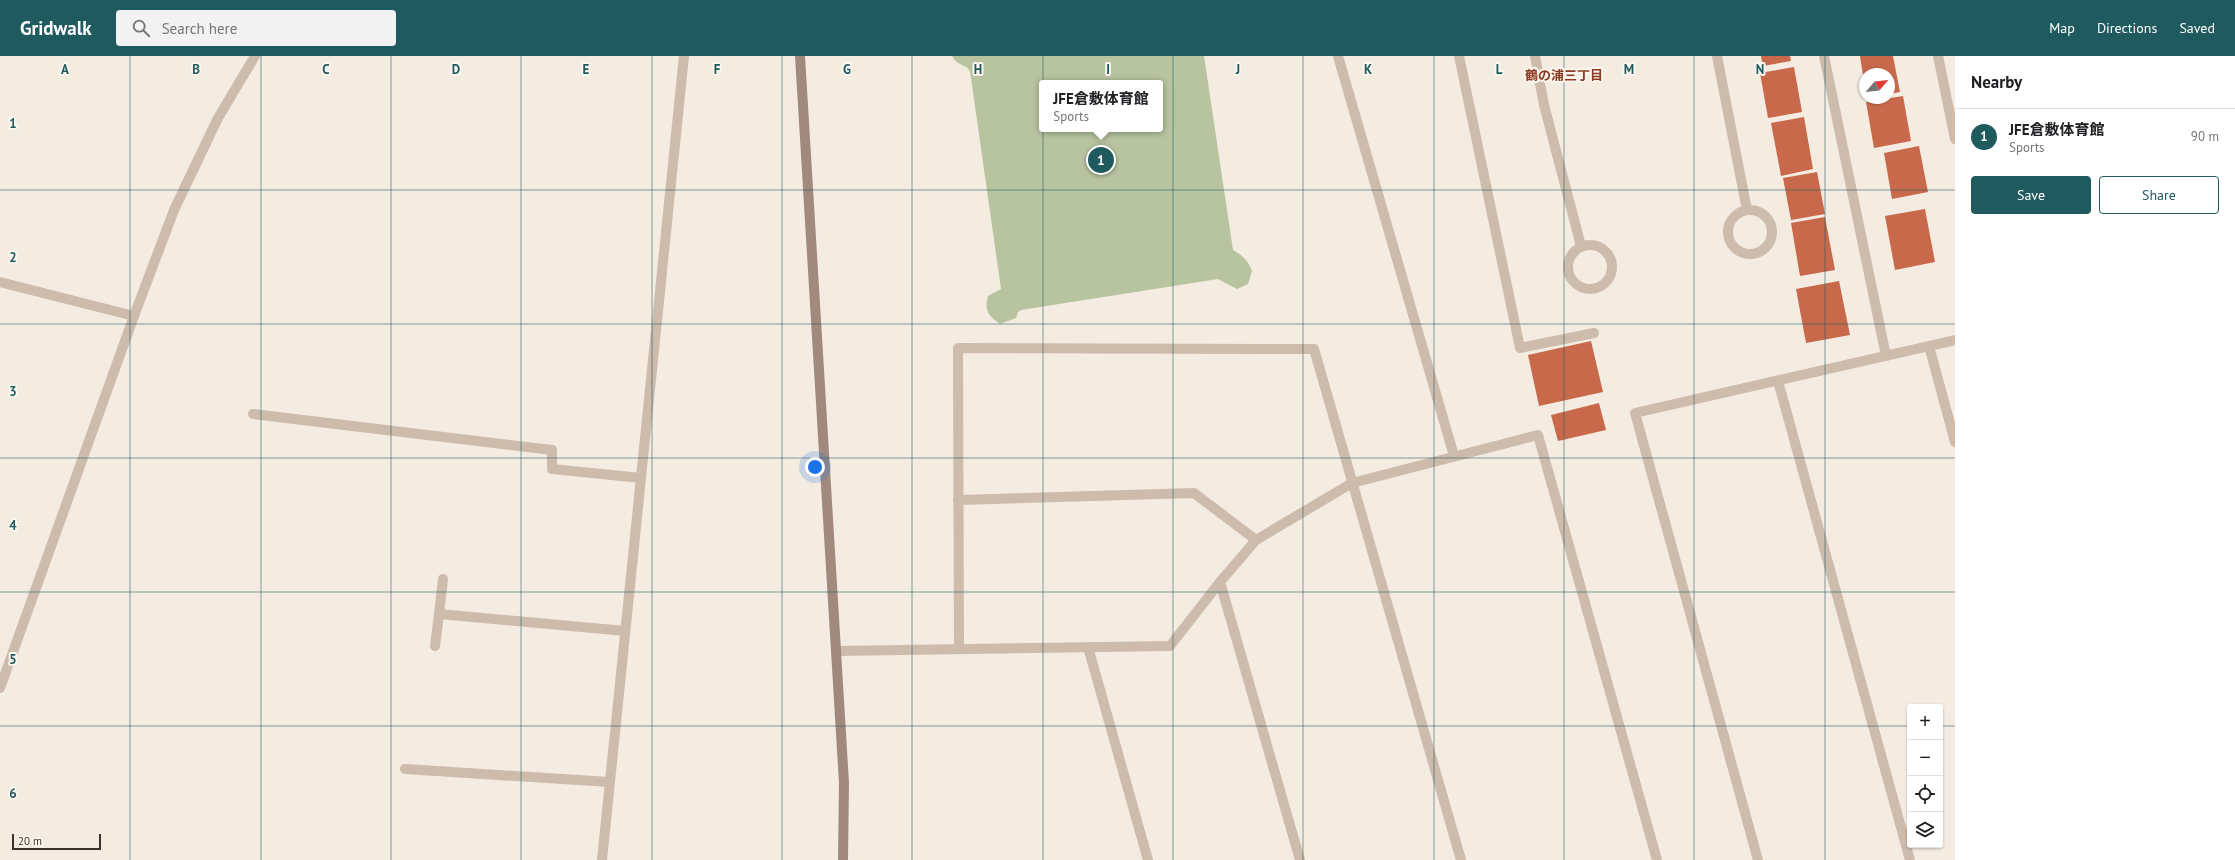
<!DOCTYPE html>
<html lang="en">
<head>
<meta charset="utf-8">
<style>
	body { margin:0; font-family:"PT Sans","Noto Sans JP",sans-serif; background:#f2f2f2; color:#202124 }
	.controls { position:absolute; right:12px; bottom:12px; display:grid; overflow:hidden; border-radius:4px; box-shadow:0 1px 3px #0004 }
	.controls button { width:36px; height:36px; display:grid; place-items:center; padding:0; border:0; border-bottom:1px solid #e0e0e0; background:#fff; color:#202124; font:20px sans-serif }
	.compass { position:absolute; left:1859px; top:12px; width:36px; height:36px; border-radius:50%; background:#fff; box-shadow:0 1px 3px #0004; rotate:62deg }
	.scale { position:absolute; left:12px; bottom:10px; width:89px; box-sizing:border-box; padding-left:4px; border:2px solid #3b302b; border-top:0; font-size:11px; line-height:14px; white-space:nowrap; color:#3b302b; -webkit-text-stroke:3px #fbf5ee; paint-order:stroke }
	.you { position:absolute; left:815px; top:411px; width:14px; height:14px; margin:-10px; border:3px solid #fff; border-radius:50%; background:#1a73e8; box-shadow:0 0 0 6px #1a73e833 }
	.badge { display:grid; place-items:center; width:26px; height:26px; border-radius:50%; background:#1f5a5e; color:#fff; font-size:13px; font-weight:700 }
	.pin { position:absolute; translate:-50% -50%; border:2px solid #fff; box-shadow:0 1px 4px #0006 }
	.popup { position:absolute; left:1039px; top:24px; width:124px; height:52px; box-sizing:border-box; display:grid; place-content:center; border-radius:4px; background:#fff; filter:drop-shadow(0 1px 3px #0005); font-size:13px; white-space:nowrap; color:#757577 }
	.popup b { font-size:15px; color:#202124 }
	.popup::after { content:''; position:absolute; left:50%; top:100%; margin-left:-8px; border:8px solid transparent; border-top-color:#fff }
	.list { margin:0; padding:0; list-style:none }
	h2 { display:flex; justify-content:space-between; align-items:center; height:52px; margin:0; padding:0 16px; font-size:17px }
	h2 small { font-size:13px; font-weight:400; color:#757577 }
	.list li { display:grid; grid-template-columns:26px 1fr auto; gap:12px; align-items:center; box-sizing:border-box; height:56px; padding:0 16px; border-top:1px solid #e0e0e0 }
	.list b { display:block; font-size:15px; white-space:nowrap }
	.list p { margin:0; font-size:13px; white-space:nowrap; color:#757577 }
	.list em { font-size:13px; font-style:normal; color:#757577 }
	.actions { display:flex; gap:8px; padding:12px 16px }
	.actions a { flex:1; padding:9px 0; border:1px solid #1f5a5e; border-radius:4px; text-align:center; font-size:14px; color:#1f5a5e }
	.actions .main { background:#1f5a5e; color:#fff }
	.icon { flex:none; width:22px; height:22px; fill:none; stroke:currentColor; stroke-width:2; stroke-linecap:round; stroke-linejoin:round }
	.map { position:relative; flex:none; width:1955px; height:804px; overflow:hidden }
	header { display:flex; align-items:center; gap:24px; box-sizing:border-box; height:56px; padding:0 20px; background:#1f5a5e; color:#fff }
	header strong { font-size:19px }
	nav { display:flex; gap:22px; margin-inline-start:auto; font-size:14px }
	.search { width:280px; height:36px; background:#f2f2f2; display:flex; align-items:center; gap:10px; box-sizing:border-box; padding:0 14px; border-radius:4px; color:#757577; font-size:15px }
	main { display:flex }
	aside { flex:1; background:#fff }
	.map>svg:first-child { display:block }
	.green { fill:#b8c4a0; fill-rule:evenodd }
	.building { fill:#c8694b }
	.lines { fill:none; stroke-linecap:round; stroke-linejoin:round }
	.street { stroke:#cdbbac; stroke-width:10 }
	.secondary { stroke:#a18a7d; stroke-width:10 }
	.grid { fill:none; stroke:#1f5a5e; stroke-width:1; stroke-opacity:0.55 }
	.labels { text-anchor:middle; stroke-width:4; stroke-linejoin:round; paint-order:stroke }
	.neighbourhood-label { font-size:13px; font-weight:bold; fill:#8c3b22; stroke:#fbf5ee }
	.grid-label { font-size:13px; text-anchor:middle; font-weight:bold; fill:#1f5a5e; stroke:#fbf5ee; stroke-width:4; stroke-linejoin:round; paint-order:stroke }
</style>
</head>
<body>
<header>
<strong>Gridwalk</strong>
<div class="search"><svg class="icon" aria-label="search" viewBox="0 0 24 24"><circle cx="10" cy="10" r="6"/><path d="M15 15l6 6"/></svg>Search here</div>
<nav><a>Map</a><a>Directions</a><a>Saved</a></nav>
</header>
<main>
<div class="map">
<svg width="1955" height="804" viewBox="0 0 1955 804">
	<rect width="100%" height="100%" fill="#f4ebe1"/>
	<path class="green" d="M952,0h252l29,194c10,6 15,10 19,21l-4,13 -11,5 -19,-10 -197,31 -3,2 -2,6 -16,6c-11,-8 -16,-13 -12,-28l13,-7 -31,-218c-5,-8 -12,-4 -18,-15zM1042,27h118v46h-118z"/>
	<g class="building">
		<polygon points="1761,0 1790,0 1791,5 1763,10"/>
		<polygon points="1860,0 1893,0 1900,36 1889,38 1889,18 1865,18 1864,26"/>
		<polygon points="1794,11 1802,56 1768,62 1760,17"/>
		<polygon points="1903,40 1911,85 1874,92 1866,46"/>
		<polygon points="1804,61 1813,113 1781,120 1771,67"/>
		<polygon points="1919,90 1928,136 1892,143 1884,97"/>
		<polygon points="1817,116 1825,158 1791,164 1783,122"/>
		<polygon points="1925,153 1935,206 1895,214 1885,160"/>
		<polygon points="1825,161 1835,214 1800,220 1791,167"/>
		<polygon points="1839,225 1850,279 1806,287 1796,233"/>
		<polygon points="1591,285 1603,336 1539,350 1528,299"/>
		<polygon points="1599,347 1606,374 1558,385 1551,359"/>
	</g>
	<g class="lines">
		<g class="street">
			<polyline points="1338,0 1454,400"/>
			<polyline points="1459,0 1520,292 1594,277"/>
			<polyline points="1535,0 1544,49 1581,190"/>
			<polyline points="1717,0 1747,154"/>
			<polyline points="1824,0 1886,300"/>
			<polyline points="1938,0 1955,83"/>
			<circle cx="1750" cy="176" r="22"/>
			<circle cx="1590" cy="211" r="22"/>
			<polyline points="0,226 134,260"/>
			<polyline points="1929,290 1955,386"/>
			<polyline points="1778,325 1910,804"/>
			<polyline points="253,358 552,394 552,413 641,422"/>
			<polyline points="1256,484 1352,427 1538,379 1657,804"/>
			<polyline points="443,523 439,558 625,575"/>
			<polyline points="1220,526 1300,804"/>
			<polyline points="435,590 439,558"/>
			<polyline points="1088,591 1148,804"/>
			<polyline points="959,593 958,292 1314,293 1461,804"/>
			<polyline points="836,595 1170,590 1220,526 1256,484 1194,437 958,444"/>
			<polyline points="0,632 134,260 174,154 218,62 255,0"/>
			<polyline points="405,713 610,726"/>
			<polyline points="602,804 684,0"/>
			<polyline points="1758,804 1635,357 1955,284"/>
		</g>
		<polyline class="secondary" points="800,0 844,727 843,804"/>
	</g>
	<path class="grid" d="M130,0v804M261,0v804M391,0v804M521,0v804M652,0v804M782,0v804M912,0v804M1043,0v804M1173,0v804M1303,0v804M1434,0v804M1564,0v804M1694,0v804M1825,0v804M0,134h1955M0,268h1955M0,402h1955M0,536h1955M0,670h1910M1940,670h15"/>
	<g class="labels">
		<g class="neighbourhood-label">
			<text x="1564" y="24">鶴の浦三丁目</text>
		</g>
	</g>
	<g class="grid-label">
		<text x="65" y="18">A</text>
		<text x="196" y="18">B</text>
		<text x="326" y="18">C</text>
		<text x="456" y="18">D</text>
		<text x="586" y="18">E</text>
		<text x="717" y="18">F</text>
		<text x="847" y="18">G</text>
		<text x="978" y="18">H</text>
		<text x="1108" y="18">I</text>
		<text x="1238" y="18">J</text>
		<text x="1368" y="18">K</text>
		<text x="1499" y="18">L</text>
		<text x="1629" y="18">M</text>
		<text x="1760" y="18">N</text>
		<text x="13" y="72">1</text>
		<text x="13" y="206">2</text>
		<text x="13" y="340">3</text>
		<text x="13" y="474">4</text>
		<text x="13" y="608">5</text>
		<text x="13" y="742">6</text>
	</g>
</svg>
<div class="controls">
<button>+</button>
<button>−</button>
<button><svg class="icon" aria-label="locate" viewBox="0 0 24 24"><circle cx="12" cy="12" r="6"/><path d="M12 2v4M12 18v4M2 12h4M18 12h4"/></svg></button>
<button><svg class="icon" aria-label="layers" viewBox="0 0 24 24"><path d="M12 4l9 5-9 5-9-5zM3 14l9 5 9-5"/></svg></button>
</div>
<svg class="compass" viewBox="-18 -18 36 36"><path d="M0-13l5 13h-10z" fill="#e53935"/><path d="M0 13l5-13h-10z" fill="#757577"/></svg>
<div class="scale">20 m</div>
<div class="you"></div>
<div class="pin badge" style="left:1101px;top:104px">1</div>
<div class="popup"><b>JFE倉敷体育館</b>Sports</div>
</div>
<aside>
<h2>Nearby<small></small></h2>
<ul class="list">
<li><span class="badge">1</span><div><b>JFE倉敷体育館</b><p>Sports</p></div><em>90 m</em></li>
</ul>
<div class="actions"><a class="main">Save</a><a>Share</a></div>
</aside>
</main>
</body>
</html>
